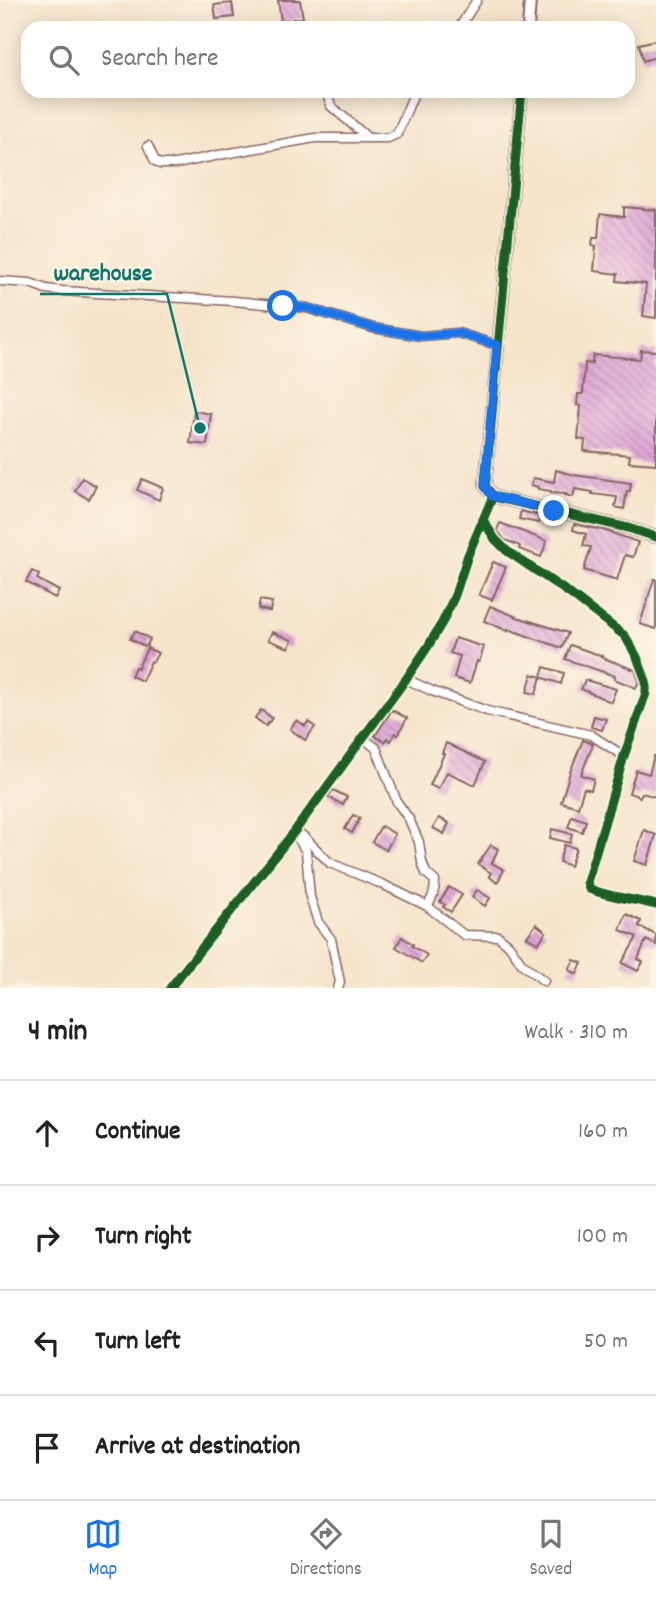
<!DOCTYPE html>
<html lang="en">
<head>
<meta charset="utf-8">
<style>
	body { margin:0; font-family:Dekko,sans-serif; background:#f2f2f2; color:#222 }
	.stop { position:absolute; width:21px; height:21px; margin:-16px; border:5px solid #1a73e8; border-radius:50%; background:#fff }
	.stop.end { background:#1a73e8; border-color:#fff; box-shadow:0 2px 7px #0008 }
	.list { margin:0; padding:0; list-style:none }
	h2 { display:flex; justify-content:space-between; align-items:center; height:91px; margin:0; padding:0 28px; font-size:30px }
	h2 small { font-size:23px; font-weight:400; color:#767676 }
	.list li { display:grid; grid-template-columns:46px 1fr auto; gap:21px; align-items:center; box-sizing:border-box; height:105px; padding:0 28px; border-top:2px solid #e0e0e0 }
	.list b { display:block; font-size:26px; white-space:nowrap }
	.list em { font-size:23px; font-style:normal; color:#767676 }
	.icon { flex:none; width:38px; height:38px; fill:none; stroke:currentColor; stroke-width:2; stroke-linecap:round; stroke-linejoin:round }
	.map { position:relative; flex:none; width:656px; height:988px; overflow:hidden }
	.search { position:absolute; background:#fff; box-shadow:0 4px 18px #0003; left:21px; right:21px; top:21px; height:77px; display:flex; align-items:center; gap:18px; box-sizing:border-box; padding:0 24px; border-radius:21px; color:#767676; font-size:26px }
	.sheet { height:511px; background:#fff }
	nav { display:flex; justify-content:space-around; align-items:center; box-sizing:border-box; height:98px; border-top:2px solid #e0e0e0; background:#fff; font-size:19px; color:#767676 }
	nav a { display:grid; justify-items:center; gap:4px }
	nav .on { color:#1a73e8 }
	.map>svg:first-child { display:block }
	.building { fill:url(#building-back-hatch) }
	.lines { fill:none; stroke-linecap:round; stroke-linejoin:round }
	.minor-casing { stroke:#866463; stroke-width:11 }
	.tertiary-casing { stroke:#866463; stroke-width:14 }
	.minor { stroke:#fff; stroke-width:8 }
	.tertiary { stroke:#fff; stroke-width:10 }
	.cycleway-casing { stroke:#fcf5e5; stroke-width:13 }
	.cycleway { stroke:#1b5e20; stroke-width:9 }
	.route { stroke:#1a73e8; stroke-width:9 }
	.leader { fill:none; stroke:#0f766e; stroke-width:2.5 }
	.callout-dot { fill:#0f766e; stroke:#fcf5e5; stroke-width:2.5 }
	.callout-label { font-size:24px; text-anchor:middle; font-weight:bold; fill:#0f766e; stroke:#fcf5e5; stroke-width:5; stroke-linejoin:round; paint-order:stroke }
</style>
</head>
<body>
<div class="map">
<svg width="656" height="988" viewBox="0 0 656 988">
	<defs>
		<pattern id="building-back-hatch" width="6" height="6" patternUnits="userSpaceOnUse" patternTransform="scale(1.75)"><rect width="6" height="6" fill="#dfa6d7"/><path d="M-1 5l2 2M0 0l6 6M5-1l2 2" fill="none" stroke="#b787af"/></pattern>
	</defs>
	<rect width="100%" height="100%" fill="#fcf5e5"/>
	<filter id="ink" filterUnits="userSpaceOnUse"><feTurbulence type="fractalNoise" baseFrequency=".0143" numOctaves="2"/><feDisplacementMap in="SourceGraphic" scale="14" xChannelSelector="R" yChannelSelector="G"/><feConvolveMatrix kernelMatrix="1 2 1 2 8 2 1 2 1" color-interpolation-filters="sRGB"/></filter>
	<filter id="wash" filterUnits="userSpaceOnUse"><feTurbulence type="fractalNoise" baseFrequency=".00686" numOctaves="4" result="noise"/><feDisplacementMap in="SourceGraphic" scale="28" xChannelSelector="R" yChannelSelector="G"/><feGaussianBlur stdDeviation="1.57" result="paint"/><feColorMatrix in="noise" values="0 0 0 0 0 0 0 0 0 0 0 0 0 0 0 0 0 1.4 0 .05"/><feComposite in="paint" operator="in"/></filter>
	<g filter="url(#wash)">
		<rect width="100%" height="100%" fill="#f6e4cb"/>
		<g id="blocks">
			<g class="building">
				<polygon points="278,0 300,0 303,18 293,19 294,28 282,28"/>
				<polygon points="232,3 234,17 216,19 214,5"/>
				<polygon points="656,40 656,57 643,61 639,44"/>
				<polygon points="624,207 656,210 656,318 643,316 646,284 617,281 618,274 594,271 596,246 592,245 593,238 598,238 600,214 624,217"/>
				<polygon points="641,350 656,351 656,464 629,462 630,455 584,451 585,440 578,439 581,406 577,405 578,394 583,394 585,363 592,364 593,355 640,359"/>
				<polygon points="194,411 211,414 207,445 190,443"/>
				<polygon points="556,470 574,475 631,483 630,491 627,491 624,509 615,507 617,497 592,494 593,492 575,489 573,497 565,495 566,494 551,493 551,491 538,489 538,487 531,485 533,478 554,482"/>
				<polygon points="82,478 96,486 89,499 75,491"/>
				<polygon points="142,479 163,488 159,500 137,490"/>
				<polygon points="521,511 540,516 539,523 519,519"/>
				<polygon points="500,523 547,541 541,557 519,549 520,546 505,540 497,530"/>
				<polygon points="574,524 603,530 638,542 633,557 625,555 617,580 584,570 591,547 583,546 586,534 573,530"/>
				<polygon points="493,562 506,567 492,600 479,595"/>
				<polygon points="32,571 39,575 37,579 59,591 55,598 26,582"/>
				<polygon points="654,579 656,579 656,629 640,624"/>
				<polygon points="260,600 272,602 270,611 258,609"/>
				<polygon points="490,606 517,617 568,633 562,648 508,629 508,631 484,621"/>
				<polygon points="135,631 150,639 146,647 130,639"/>
				<polygon points="272,632 292,640 289,648 268,640"/>
				<polygon points="455,638 484,647 479,662 477,661 470,683 454,678 460,656 450,653"/>
				<polygon points="570,645 602,656 601,657 635,670 639,681 636,688 614,679 615,676 565,659"/>
				<polygon points="147,648 158,653 153,662 151,661 142,681 131,676 135,667 138,668"/>
				<polygon points="544,667 564,673 561,684 541,677 536,694 527,692 532,674 541,677"/>
				<polygon points="585,680 616,689 611,702 581,689"/>
				<polygon points="261,710 272,718 266,726 255,718"/>
				<polygon points="392,710 407,718 398,735 395,733 391,741 387,738 385,742 375,736"/>
				<polygon points="594,716 606,719 602,730 591,727"/>
				<polygon points="297,720 305,726 308,722 315,727 305,740 290,729"/>
				<polygon points="583,740 593,744 581,775 594,779 591,790 584,788 578,807 561,802 570,772"/>
				<polygon points="446,743 485,762 475,785 447,772 438,789 430,785 444,754 442,753"/>
				<polygon points="654,756 656,756 656,797 642,793 640,797 629,793 636,770 649,774"/>
				<polygon points="333,790 347,797 343,805 328,797"/>
				<polygon points="353,815 360,818 352,833 345,829"/>
				<polygon points="572,816 586,821 582,832 568,827"/>
				<polygon points="439,818 449,823 444,834 433,828"/>
				<polygon points="381,826 395,834 386,850 372,842"/>
				<polygon points="552,829 572,834 570,843 550,838"/>
				<polygon points="644,830 656,835 647,865 634,861"/>
				<polygon points="491,845 498,849 492,863 504,870 497,883 489,876 491,873 478,864"/>
				<polygon points="564,845 576,848 570,866 559,862"/>
				<polygon points="449,887 462,895 451,912 443,907 445,905 440,902"/>
				<polygon points="477,890 490,898 485,906 472,897"/>
				<polygon points="626,914 641,921 639,926 656,935 656,945 646,940 638,959 643,962 638,971 622,963 637,937 620,930"/>
				<polygon points="536,924 546,932 538,944 527,937"/>
				<polygon points="402,937 413,944 412,946 427,955 422,963 396,947"/>
				<polygon points="574,960 582,963 577,974 569,970"/>
			</g>
		</g>
	</g>
	<g filter="url(#ink)">
		<use href="#blocks" fill-opacity="0" stroke="#866463" stroke-width="2"/>
		<g class="lines">
			<g class="minor-casing">
				<g id="minor">
					<polyline points="300,24 302,28"/>
					<polyline points="459,28 477,0"/>
					<polyline points="326,91 331,106 368,138"/>
					<polyline points="148,146 155,161 160,164 176,164 219,155 315,138 388,138 397,134 415,91"/>
					<polyline points="0,281 30,283 46,289 62,291 234,301 307,308 373,328 421,336 458,333 497,345"/>
					<path d="M483,520l12,19 12,12 62,42 56,43 12,21 9,24v12l-22,63 -37,126 2,7c21,8 44,10 67,16"/>
					<polyline points="406,679 432,691 487,711 591,735 624,756"/>
					<path d="M363,738l13,10 21,54 12,17 10,23 3,20 4,11 9,8c0,10 -2,18 -8,25"/>
					<polyline points="294,832 303,836 330,863 384,885 427,906 464,935 498,936 509,945 522,964 544,981"/>
					<polyline points="294,832 306,851 310,897 318,922 331,939 340,982 338,988"/>
					<polyline points="170,988 294,832 406,679 427,648 443,621 455,595 468,555 493,496"/>
				</g>
			</g>
			<g class="tertiary-casing">
				<g id="tertiary">
					<polyline points="528,28 530,0"/>
					<polyline points="522,91 485,486 493,496 499,498 628,528 656,537"/>
				</g>
			</g>
			<use href="#minor" class="minor"/>
			<use href="#tertiary" class="tertiary"/>
			<g class="cycleway-casing">
				<g id="cycleway">
					<polyline points="522,91 485,486 493,496 499,498 628,528 656,537"/>
					<path d="M483,520l12,19 12,12 62,42 56,43 12,21 9,24v12l-22,63 -37,126 2,7c21,8 44,10 67,16"/>
					<polyline points="170,988 294,832 406,679 427,648 443,621 455,595 468,555 493,496"/>
				</g>
			</g>
			<use href="#cycleway" class="cycleway"/>
		</g>
	</g>
	<g class="lines" filter="url(#ink)">
		<polyline class="route" points="283,306 307,308 373,328 421,336 458,333 497,345 485,486 492,496 554,511"/>
	</g>
	<path class="leader" d="M200 428L167 294H40"/>
	<circle class="callout-dot" cx="200" cy="428" r="7"/>
	<g class="callout-label">
		<text x="103" y="280">warehouse</text>
	</g>
</svg>
<div class="stop" style="left:283px;top:306px"></div>
<div class="stop end" style="left:554px;top:511px"></div>
<div class="search"><svg class="icon" aria-label="search" viewBox="0 0 24 24"><circle cx="10" cy="10" r="6"/><path d="M15 15l6 6"/></svg>Search here</div>
</div>
<section class="sheet">
<h2>4 min<small>Walk · 310 m</small></h2>
<ul class="list">
<li><svg class="icon" aria-label="ahead" viewBox="0 0 24 24"><path d="M12 20V5M6 11l6-6 6 6"/></svg><div><b>Continue</b></div><em>160 m</em></li>
<li><svg class="icon" aria-label="right" viewBox="0 0 24 24"><path d="M7 20v-9h11M14 6l5 5-5 5"/></svg><div><b>Turn right</b></div><em>100 m</em></li>
<li><svg class="icon" aria-label="left" viewBox="0 0 24 24"><path d="M17 20v-9H6M10 6l-5 5 5 5"/></svg><div><b>Turn left</b></div><em>50 m</em></li>
<li><svg class="icon" aria-label="arrive" viewBox="0 0 24 24"><path d="M6 21V4h12l-3 4 3 4H6"/></svg><div><b>Arrive at destination</b></div></li>
</ul>
</section>
<nav>
<a class="on"><svg class="icon" aria-label="map" viewBox="0 0 24 24"><path d="M3 6l6-2 6 2 6-2v14l-6 2-6-2-6 2zM9 4v14M15 6v14"/></svg>Map</a>
<a><svg class="icon" aria-label="directions" viewBox="0 0 24 24"><path d="M12 3l9 9-9 9-9-9zM9 14v-3h6M13 9l2 2-2 2"/></svg>Directions</a>
<a><svg class="icon" aria-label="saved" viewBox="0 0 24 24"><path d="M7 4h10v16l-5-4-5 4z"/></svg>Saved</a>
</nav>
</body>
</html>
